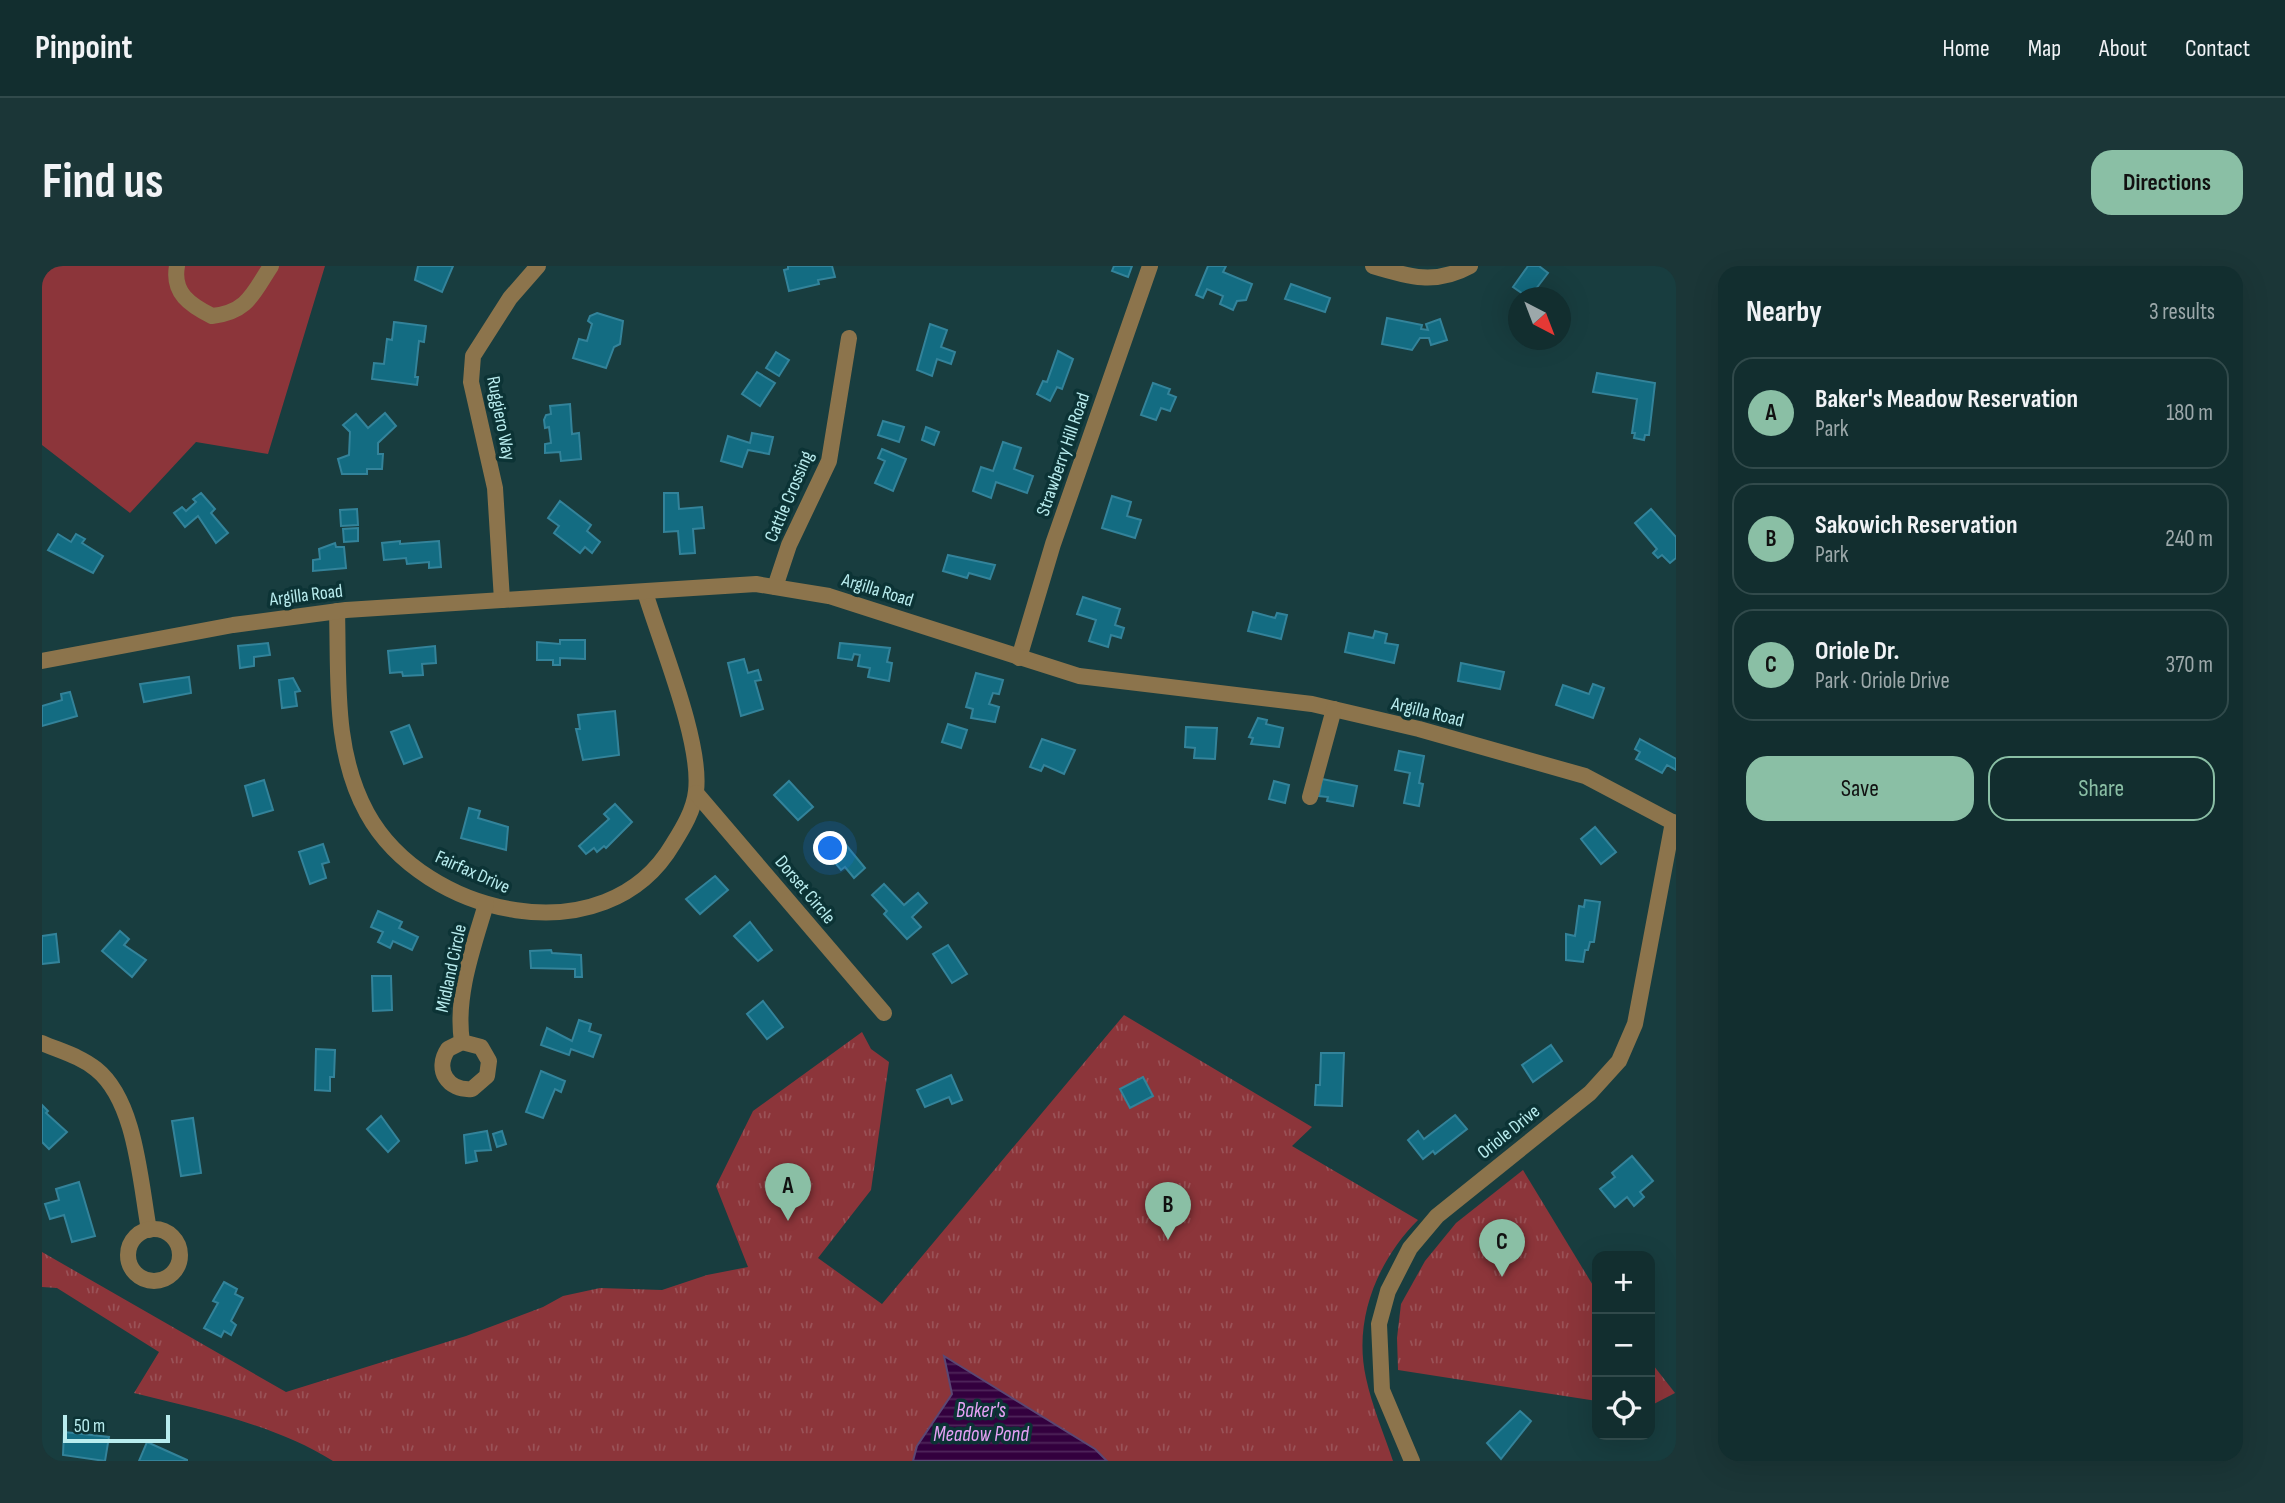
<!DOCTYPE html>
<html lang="en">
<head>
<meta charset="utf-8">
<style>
	body { margin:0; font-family:"Sofia Sans Condensed",sans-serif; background:#1b3637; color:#f1f3f6 }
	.controls { position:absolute; right:21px; bottom:21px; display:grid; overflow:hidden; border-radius:14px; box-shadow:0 7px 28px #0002 }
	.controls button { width:63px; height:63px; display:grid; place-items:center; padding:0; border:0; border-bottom:2px solid #314a4b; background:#122e2f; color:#f1f3f6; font:35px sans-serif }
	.compass { position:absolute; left:1466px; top:21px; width:63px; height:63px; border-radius:50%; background:#122e2f; box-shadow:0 7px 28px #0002; rotate:138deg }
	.scale { position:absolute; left:21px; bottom:18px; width:107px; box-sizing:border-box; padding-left:7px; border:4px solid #b8ecee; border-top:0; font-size:19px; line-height:24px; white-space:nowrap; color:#b8ecee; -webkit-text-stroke:5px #0c3335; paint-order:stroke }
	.you { position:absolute; left:789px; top:583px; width:24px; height:24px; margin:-18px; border:5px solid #fff; border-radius:50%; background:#1a73e8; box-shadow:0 0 0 10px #1a73e833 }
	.badge { display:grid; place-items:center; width:46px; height:46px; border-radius:50%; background:#8abfa5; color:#111; font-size:23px; font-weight:700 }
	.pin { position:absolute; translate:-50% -58px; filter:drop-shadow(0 2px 4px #0008) }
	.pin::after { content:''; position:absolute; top:37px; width:24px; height:21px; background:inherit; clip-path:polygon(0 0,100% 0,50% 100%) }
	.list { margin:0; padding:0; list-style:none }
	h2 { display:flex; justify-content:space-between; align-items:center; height:91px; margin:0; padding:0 28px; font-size:30px }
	h2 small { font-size:23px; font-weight:400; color:#9ca8aa }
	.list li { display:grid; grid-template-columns:46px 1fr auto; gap:21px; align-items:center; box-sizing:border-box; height:112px; margin:0 14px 14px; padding:0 14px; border:2px solid #314a4b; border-radius:21px }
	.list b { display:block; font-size:26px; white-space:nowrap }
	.list p { margin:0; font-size:23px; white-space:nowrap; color:#9ca8aa }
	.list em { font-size:23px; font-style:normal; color:#9ca8aa }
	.actions { display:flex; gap:14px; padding:21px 28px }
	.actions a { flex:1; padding:16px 0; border:2px solid #8abfa5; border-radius:21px; text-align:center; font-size:24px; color:#8abfa5 }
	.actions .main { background:#8abfa5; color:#111 }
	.icon { flex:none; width:38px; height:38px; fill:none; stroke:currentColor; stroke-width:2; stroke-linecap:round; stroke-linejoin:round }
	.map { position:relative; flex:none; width:1634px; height:1195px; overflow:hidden; border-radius:21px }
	header { display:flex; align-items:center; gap:42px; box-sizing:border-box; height:98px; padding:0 35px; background:#122e2f; border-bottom:2px solid #314a4b }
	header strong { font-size:33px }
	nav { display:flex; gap:38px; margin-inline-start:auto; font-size:24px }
	.intro { display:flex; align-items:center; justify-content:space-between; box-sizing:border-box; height:168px; padding:0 42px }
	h1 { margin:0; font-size:49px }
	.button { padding:18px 32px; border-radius:21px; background:#8abfa5; color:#111; font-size:24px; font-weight:700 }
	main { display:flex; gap:42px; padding:0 42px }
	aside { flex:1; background:#122e2f; border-radius:21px; box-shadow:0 7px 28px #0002 }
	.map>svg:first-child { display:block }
	.green { fill:#8c353a }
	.park { fill:url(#park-tufts) }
	.water { fill:url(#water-rules); stroke:#5b4773; stroke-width:2 }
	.building { fill:#136c82; stroke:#33839a; stroke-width:2 }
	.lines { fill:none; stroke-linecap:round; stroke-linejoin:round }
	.minor { stroke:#8c744c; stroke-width:16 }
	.labels { text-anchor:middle; stroke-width:7; stroke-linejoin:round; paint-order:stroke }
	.street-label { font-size:19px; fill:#b8ecee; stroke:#0c3335 }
	.water-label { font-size:21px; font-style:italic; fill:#e5a1f5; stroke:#0c3335 }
</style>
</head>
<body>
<header>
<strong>Pinpoint</strong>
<nav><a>Home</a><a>Map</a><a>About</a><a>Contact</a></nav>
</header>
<div class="intro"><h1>Find us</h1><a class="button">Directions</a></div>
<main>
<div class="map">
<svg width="1634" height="1195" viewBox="0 0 1634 1195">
	<defs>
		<pattern id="park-tufts" width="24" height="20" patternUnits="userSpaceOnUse" patternTransform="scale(1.75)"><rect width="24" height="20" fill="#8c353a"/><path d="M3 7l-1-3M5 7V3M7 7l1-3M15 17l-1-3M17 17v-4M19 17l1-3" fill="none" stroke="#9a5257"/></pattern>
		<pattern id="water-rules" width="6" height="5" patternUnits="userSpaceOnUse" patternTransform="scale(1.75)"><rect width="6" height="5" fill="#33003e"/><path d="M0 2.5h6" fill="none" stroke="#4e255a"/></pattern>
	</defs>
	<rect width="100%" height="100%" fill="#183d3f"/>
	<polygon class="green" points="0,0 283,0 226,188 154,176 88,247 0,179"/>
	<g class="park">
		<path d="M1082,749l188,112 -20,19 126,74c-41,41 -65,100 -52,158 6,28 18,56 27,83h-1060c-59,-37 -132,-51 -199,-68l25,-41 -102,-64 -15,-1v-35l244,140 180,-56 77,-29 20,-11 37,-8 62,2 45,-15 41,-8 -32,-81 37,-75 109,-79 9,17 18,13 -18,128 -53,68 64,46z"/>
		<polygon points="1481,904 1555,1026 1555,1135 1356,1104 1355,1072 1359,1038 1383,995 1414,957"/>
		<polygon points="1608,1095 1633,1127 1608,1140"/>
	</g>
	<polygon class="water" points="902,1090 1053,1183 1065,1195 871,1195 875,1180 910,1128"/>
	<g class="building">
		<polygon points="411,0 400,26 373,14 376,0"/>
		<polygon points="746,0 790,0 793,11 776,14 777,18 747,25 742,4 746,3"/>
		<polygon points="1072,0 1090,0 1086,11 1070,5"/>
		<polygon points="1166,0 1184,0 1181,6 1210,18 1204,34 1195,35 1191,44 1178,38 1181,30 1165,23 1161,32 1154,29"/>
		<polygon points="1486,0 1497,0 1506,7 1487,32 1471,21"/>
		<polygon points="1249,18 1288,32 1283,46 1243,33"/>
		<polygon points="555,47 581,55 578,78 572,81 564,102 531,92 537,73 545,75 550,58 546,55 548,50"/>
		<polygon points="1345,52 1380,59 1379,63 1386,64 1384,58 1398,53 1405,74 1389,79 1387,72 1378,72 1370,84 1340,78"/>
		<polygon points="352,56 384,60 382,76 377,75 373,111 376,111 375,119 330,113 332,97 342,98 345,73 350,74"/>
		<polygon points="888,58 905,64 899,81 913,86 909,98 895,93 890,110 875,104"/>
		<polygon points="1016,85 1031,93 1020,123 1015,121 1008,135 995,128 1001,115 1005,116"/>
		<polygon points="734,86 747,94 737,110 724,102"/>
		<polygon points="715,106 733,117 718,140 700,128"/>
		<polygon points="1555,107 1613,117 1607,169 1603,169 1602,174 1592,172 1593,167 1590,167 1595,133 1551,126"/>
		<polygon points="1111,117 1128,123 1126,128 1134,131 1128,145 1119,142 1114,154 1099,149"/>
		<polygon points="528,138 530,168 537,167 539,193 519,195 518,186 503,187 503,178 509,177 507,161 503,162 502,154 504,149 509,148 508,140"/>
		<polygon points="343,147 354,160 336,177 336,188 341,188 340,203 325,203 325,208 300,208 296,193 307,189 308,166 301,159 314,148 326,162"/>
		<polygon points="841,155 862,161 857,176 836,169"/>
		<polygon points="884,161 897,166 892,179 880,174"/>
		<polygon points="710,167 731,171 727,188 706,184 700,201 679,195 686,170 708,177"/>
		<polygon points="961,176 979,182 972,203 991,210 985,227 954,216 949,232 931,225 939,201 951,205"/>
		<polygon points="840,183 864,193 851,225 833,217 843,195 836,192"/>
		<polygon points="159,227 173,243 169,247 186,267 174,277 156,250 143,261 132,247 140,241 144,245 154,236 151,233"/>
		<polygon points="622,227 636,227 637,243 660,241 662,262 651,263 653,287 638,288 636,265 622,266"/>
		<polygon points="1070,230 1089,236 1085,250 1099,254 1093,272 1060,262"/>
		<polygon points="518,235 549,259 545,265 558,276 550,287 543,281 538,287 512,267 517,260 506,252"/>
		<polygon points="315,243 316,259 299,260 298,244"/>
		<polygon points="1609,243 1634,271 1634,292 1628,297 1620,289 1616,292 1611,287 1615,283 1593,257"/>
		<polygon points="316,262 316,275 302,276 301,263"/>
		<polygon points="16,268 29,276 34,268 43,273 40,277 61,290 51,307 6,284"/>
		<polygon points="358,275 358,278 397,275 399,301 387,302 387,296 365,298 364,292 342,294 340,277"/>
		<polygon points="293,277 294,281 302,281 304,302 271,305 271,294 278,293 277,283"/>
		<polygon points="906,289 953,299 948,313 927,307 925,312 901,305"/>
		<polygon points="1041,331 1078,343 1073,359 1082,362 1079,372 1069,369 1066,381 1047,375 1054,354 1035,348"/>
		<polygon points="1211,346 1233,352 1235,347 1245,349 1239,373 1206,365"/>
		<polygon points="1333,365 1345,368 1343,377 1356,379 1352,397 1303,386 1307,367 1331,372"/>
		<polygon points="518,374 543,374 543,393 518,392 518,399 511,399 511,394 495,394 495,376 518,378"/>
		<polygon points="226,377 228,389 212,391 212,400 198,402 196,380"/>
		<polygon points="798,377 848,382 845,396 850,397 847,415 826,411 828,402 816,400 818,389 812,388 810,394 796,392"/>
		<polygon points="393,380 394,397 380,398 381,409 361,410 360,406 348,407 346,385"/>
		<polygon points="702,393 706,407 716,404 719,414 713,415 721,443 699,450 686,397"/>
		<polygon points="1419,397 1462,406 1458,423 1416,415"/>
		<polygon points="934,407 961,414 957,428 951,427 947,438 957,441 953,456 929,452 931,443 924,441"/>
		<polygon points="147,411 149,427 102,436 98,418"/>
		<polygon points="251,412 258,425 253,426 255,440 240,442 237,414"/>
		<polygon points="1551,418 1562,422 1551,452 1514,439 1521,419 1547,428"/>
		<polygon points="28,426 35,450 0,460 0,440 20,434 19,428"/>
		<polygon points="573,445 577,489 541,494 534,463 538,463 536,449"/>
		<polygon points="1216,452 1225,454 1224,458 1241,462 1237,481 1209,478 1211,472 1207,471"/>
		<polygon points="906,458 925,464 919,482 900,476"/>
		<polygon points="367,459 380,491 362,498 349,466"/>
		<polygon points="1144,461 1175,462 1173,493 1152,492 1153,482 1143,481"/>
		<polygon points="1000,473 1033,484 1022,508 1002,499 999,505 988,501"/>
		<polygon points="1598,473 1634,493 1634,504 1625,499 1620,507 1594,493 1598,486 1593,483"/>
		<polygon points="1357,485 1382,490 1377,517 1381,518 1377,540 1362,537 1368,507 1353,504"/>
		<polygon points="1280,513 1315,520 1311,540 1285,535 1286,531 1277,530"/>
		<polygon points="222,514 231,544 211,550 203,520"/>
		<polygon points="747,515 771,541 756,554 732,529"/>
		<polygon points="1232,515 1247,519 1243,537 1227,533"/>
		<polygon points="573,538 590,556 564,582 562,580 555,586 552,582 544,588 537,580 567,553 562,548"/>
		<polygon points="427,542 438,545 436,552 466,561 464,584 419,572"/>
		<polygon points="1553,561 1574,586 1559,598 1539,573"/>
		<polygon points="799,573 823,602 812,612 803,601 799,604 784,586"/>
		<polygon points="281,578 287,596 280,598 284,612 268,618 257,586"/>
		<polygon points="673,610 686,624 658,648 644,633"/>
		<polygon points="842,618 862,639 876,627 885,637 870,651 879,661 865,673 842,648 845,645 830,629"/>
		<polygon points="1543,634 1558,636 1552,676 1548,676 1546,684 1543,684 1541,696 1524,694 1524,668 1533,670 1537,640 1542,641"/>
		<polygon points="336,645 360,656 357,662 376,671 370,684 351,675 348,682 336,676 341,666 329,661"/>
		<polygon points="708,656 730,684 716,695 692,670"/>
		<polygon points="78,665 87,673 82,679 104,694 90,711 60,685"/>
		<polygon points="14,668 17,696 0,698 0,670"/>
		<polygon points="906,679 925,708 910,717 891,688"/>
		<polygon points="509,684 510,687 539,689 540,711 533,711 533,703 489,702 488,685"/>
		<polygon points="330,710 349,710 350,744 331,745"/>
		<polygon points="721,735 741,761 725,773 705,748"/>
		<polygon points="537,754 549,758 547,765 559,769 551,791 529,783 527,789 499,779 505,762 530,775"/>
		<polygon points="1509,779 1520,795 1491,816 1480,799"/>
		<polygon points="274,783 293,784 292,811 288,811 288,825 273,824"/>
		<polygon points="1279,787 1302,787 1300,840 1273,839 1274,819 1278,819"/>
		<polygon points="499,805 523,815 519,826 513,823 501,852 484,846"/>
		<polygon points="909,809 920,834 910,838 907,831 883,841 875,824"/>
		<polygon points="1101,811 1111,830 1088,842 1078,823"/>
		<polygon points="0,839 6,845 4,847 25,866 7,883 0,876"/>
		<polygon points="1413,849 1425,863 1393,888 1391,885 1381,893 1366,874 1376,865 1382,873"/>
		<polygon points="339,850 357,875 346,886 325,863"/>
		<polygon points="151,852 159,907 139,910 130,855"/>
		<polygon points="445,865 449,884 433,885 435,895 424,897 422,869"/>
		<polygon points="460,865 464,878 455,881 451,868"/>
		<polygon points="1590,890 1611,915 1598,926 1602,931 1592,940 1585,931 1573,941 1558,923 1573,911 1570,907"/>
		<polygon points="37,916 53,970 30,976 22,949 8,953 3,938 17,934 14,923"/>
		<polygon points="182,1016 195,1023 193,1028 201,1032 189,1055 194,1059 189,1069 182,1065 179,1071 162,1062 176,1037 171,1035"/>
		<polygon points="1478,1145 1489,1155 1459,1193 1445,1177"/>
		<polygon points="22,1166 67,1171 63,1195 21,1189"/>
		<polygon points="105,1176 145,1194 145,1195 97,1195"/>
	</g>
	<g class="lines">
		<g class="minor">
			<path d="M135,0c-5,27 13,39 35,50 36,-4 41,-23 59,-50"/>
			<path d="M1331,0c36,11 63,19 97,0"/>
			<polyline points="733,321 747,279 787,195 807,72"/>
			<polyline points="460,334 453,222 429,116 431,90 468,32 496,0"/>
			<path d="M295,345c2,68 -4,140 30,202 57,104 239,145 306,31 10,-16 21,-34 23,-53 6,-49 -36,-149 -51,-199"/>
			<polyline points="977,392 1011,278 1108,0"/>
			<polyline points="0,395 191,359 304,344 714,318 787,330 1037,410 1270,438 1377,463 1543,510 1634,558"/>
			<polyline points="654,527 842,747"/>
			<polyline points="1268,531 1292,443"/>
			<path d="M420,776l19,5 8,14 -2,15 -15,13c-24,2 -38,-19 -24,-40l14,-7c-7,-46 11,-94 24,-138"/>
			<path d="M0,777c18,8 38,13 54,26 40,32 44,112 53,161"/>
			<circle cx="112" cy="989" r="26"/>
			<polyline points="1370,1195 1340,1124 1337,1058 1346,1025 1368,982 1395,950 1548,827 1577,795 1593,758 1631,556"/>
		</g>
	</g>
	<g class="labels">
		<g class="street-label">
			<text transform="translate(460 152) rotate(79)" y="7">Ruggiero Way</text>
			<text transform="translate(1020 188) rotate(-71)" y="7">Strawberry Hill Road</text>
			<text transform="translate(746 230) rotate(-67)" y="7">Cattle Crossing</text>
			<text transform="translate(836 323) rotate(17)" y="7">Argilla Road</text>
			<text transform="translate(264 328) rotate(-7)" y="7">Argilla Road</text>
			<text transform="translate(1386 445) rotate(14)" y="7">Argilla Road</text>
			<text transform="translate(431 605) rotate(24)" y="7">Fairfax Drive</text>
			<text transform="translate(764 623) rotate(50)" y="7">Dorset Circle</text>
			<text transform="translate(408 702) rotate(-78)" y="7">Midland Circle</text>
			<text transform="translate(1466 865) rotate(-39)" y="7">Oriole Drive</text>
		</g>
		<g class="water-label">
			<text x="939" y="1151">Baker's<tspan x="939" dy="24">Meadow Pond</tspan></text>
		</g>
	</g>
</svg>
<div class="controls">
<button>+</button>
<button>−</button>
<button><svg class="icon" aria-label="locate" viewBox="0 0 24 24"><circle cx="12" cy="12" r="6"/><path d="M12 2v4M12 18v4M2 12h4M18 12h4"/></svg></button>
</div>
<svg class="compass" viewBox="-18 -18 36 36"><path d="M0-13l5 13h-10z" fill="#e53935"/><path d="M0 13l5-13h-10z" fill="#9ca8aa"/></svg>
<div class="scale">50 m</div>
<div class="you"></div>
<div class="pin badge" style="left:746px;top:955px">A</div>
<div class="pin badge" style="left:1126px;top:974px">B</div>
<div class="pin badge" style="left:1460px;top:1011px">C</div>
</div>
<aside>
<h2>Nearby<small>3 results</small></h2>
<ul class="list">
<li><span class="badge">A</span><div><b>Baker's Meadow Reservation</b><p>Park</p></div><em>180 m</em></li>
<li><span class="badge">B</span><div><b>Sakowich Reservation</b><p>Park</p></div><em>240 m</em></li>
<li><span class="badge">C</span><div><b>Oriole Dr.</b><p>Park · Oriole Drive</p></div><em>370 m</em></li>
</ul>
<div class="actions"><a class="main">Save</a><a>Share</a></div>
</aside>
</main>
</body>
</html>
